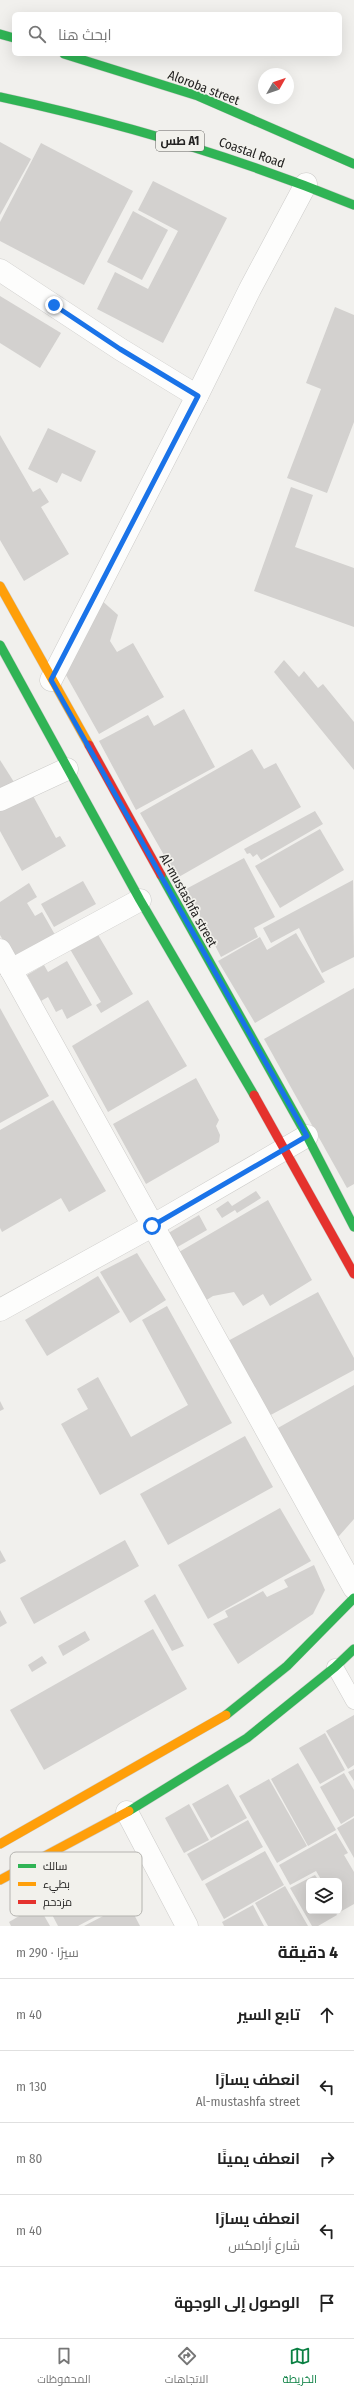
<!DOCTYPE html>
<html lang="ar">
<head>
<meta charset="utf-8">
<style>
	body { margin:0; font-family:"Fira Sans Condensed",Cairo,sans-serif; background:#f6f6f6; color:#222; direction:rtl }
	.controls { position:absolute; right:12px; bottom:12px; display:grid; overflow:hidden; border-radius:6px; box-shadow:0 4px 16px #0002 }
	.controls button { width:36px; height:36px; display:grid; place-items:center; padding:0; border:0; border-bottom:1px solid #e0e0e0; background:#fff; color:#222; font:20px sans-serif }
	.compass { position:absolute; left:258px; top:68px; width:36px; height:36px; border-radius:50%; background:#fff; box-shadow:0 4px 16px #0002; rotate:50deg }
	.stop { position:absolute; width:12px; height:12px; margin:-9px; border:3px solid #1a73e8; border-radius:50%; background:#fff }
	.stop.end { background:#1a73e8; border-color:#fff; box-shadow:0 1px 4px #0008 }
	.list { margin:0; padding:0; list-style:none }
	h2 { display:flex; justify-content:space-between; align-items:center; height:52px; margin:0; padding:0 16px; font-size:17px }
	h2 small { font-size:13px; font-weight:400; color:#767676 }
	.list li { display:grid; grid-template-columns:26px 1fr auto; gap:12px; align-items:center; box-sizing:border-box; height:72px; padding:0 16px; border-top:1px solid #e0e0e0 }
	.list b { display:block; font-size:15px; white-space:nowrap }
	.list p { margin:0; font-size:13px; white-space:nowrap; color:#767676 }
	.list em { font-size:13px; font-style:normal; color:#767676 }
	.icon { flex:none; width:22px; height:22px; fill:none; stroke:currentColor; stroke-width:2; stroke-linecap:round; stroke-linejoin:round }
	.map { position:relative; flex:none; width:354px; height:1926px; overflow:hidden; direction:ltr }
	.search { position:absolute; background:#fff; box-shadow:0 4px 16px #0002; left:12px; right:12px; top:12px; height:44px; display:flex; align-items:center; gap:10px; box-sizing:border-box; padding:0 14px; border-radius:6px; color:#767676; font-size:15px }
	.sheet { height:412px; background:#fff }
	nav { display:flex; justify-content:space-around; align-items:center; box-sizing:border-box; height:56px; border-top:1px solid #e0e0e0; background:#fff; font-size:11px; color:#767676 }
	nav a { display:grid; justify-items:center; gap:2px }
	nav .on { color:#0b8043 }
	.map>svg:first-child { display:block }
	.building { fill:#d3d1cf }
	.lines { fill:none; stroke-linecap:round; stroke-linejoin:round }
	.lane-casing { stroke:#cdccca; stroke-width:17 }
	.street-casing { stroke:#cdccca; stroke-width:23 }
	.fast-casing { stroke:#cdccca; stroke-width:10 }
	.slow-casing { stroke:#cdccca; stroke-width:10 }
	.jam-casing { stroke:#cdccca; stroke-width:10 }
	.lane { stroke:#fdfdfc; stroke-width:16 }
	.street { stroke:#fdfdfc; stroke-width:22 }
	.fast { stroke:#30b455; stroke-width:9 }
	.slow { stroke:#ff9f0a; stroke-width:9 }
	.jam { stroke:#e5322d; stroke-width:9 }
	.route { stroke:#1a73e8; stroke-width:5 }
	.labels { text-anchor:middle; stroke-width:3.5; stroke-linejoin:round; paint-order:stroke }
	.shield { fill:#f2f1ec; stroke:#62615f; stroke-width:1 }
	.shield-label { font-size:12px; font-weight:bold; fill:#242322 }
	.street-label { font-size:13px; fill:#242322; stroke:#f2f1ec }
	.key { fill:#f2f1ec; stroke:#b4b3af; stroke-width:1 }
	.key-label { font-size:11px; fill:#242322 }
</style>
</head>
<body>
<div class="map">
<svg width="354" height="1926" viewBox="0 0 354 1926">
	<rect width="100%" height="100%" fill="#f1f0ed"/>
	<g class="building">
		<polygon points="0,142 31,159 0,215"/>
		<polygon points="41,143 133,191 84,285 0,241 0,222"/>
		<polygon points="153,181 227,218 163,343 97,309 115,272 148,289 178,231 138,210"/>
		<polygon points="133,211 168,230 142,280 107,262"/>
		<polygon points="0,296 61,333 40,368 0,343"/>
		<polygon points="335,307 354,315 354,422 327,493 287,478 321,389 306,383"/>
		<polygon points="48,428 96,451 81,482 62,473 57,483 28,469"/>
		<polygon points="0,435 33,492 40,488 49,502 41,507 69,554 24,581 0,540"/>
		<polygon points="291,487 313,495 295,547 354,568 354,627 254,591"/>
		<polygon points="100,599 118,615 110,641 117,652 133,643 164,697 99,734 62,668"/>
		<polygon points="284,660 299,677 304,671 318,688 323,684 354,722 354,770 274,672"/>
		<polygon points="184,709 215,767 136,810 99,741 148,715 154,726"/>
		<polygon points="252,749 264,769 276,763 301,807 177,878 140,813"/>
		<polygon points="0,760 14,782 0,791"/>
		<polygon points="32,794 56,838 60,836 66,846 22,871 0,831 0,808"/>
		<polygon points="315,811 323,824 261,860 257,854 253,857 250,853 247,854 244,849"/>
		<polygon points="320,829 344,870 280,908 255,866"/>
		<polygon points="244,858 275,917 254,928 258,937 221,957 186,889"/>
		<polygon points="353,880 354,957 322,973 299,928 271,943 263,928"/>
		<polygon points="83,881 96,904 54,927 41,904"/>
		<polygon points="29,883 37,897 27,903 35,916 42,912 58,940 17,964 0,935 0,902"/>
		<polygon points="94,928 133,994 101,1013 96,1005 101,1002 67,944"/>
		<polygon points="296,933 325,982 255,1023 218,961 260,937 267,950"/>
		<polygon points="67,961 92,1005 67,1019 62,1009 56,1012 48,997 41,1001 27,975 44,965 48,972"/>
		<polygon points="354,988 354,1184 347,1188 264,1039"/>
		<polygon points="148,1000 187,1066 108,1112 72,1046"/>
		<polygon points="0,1008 49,1096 0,1123"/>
		<polygon points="196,1078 219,1120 216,1126 220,1135 219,1142 146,1184 113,1124"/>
		<polygon points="53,1100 106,1191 69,1212 61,1198 2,1232 0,1228 0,1130"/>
		<polygon points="256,1191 261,1198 237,1213 235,1210 222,1218 216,1209 228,1201 232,1206"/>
		<polygon points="268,1200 312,1280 270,1306 263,1294 243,1306 234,1292 213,1296 205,1301 179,1252"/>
		<polygon points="199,1215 207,1230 174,1249 165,1235"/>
		<polygon points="137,1253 166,1300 130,1323 100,1272"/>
		<polygon points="98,1276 120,1312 47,1356 25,1320"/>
		<polygon points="318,1292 354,1358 354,1370 267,1417 226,1342"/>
		<polygon points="167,1306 232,1423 100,1495 61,1424 88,1409 77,1389 98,1377 131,1437 188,1405 142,1320"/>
		<polygon points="354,1385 354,1519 339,1536 325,1535 269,1433"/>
		<polygon points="0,1401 4,1409 0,1411"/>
		<polygon points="245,1436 273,1487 168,1545 140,1494"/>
		<polygon points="280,1508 311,1561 208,1619 178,1565"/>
		<polygon points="125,1540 139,1566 34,1624 20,1598"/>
		<polygon points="0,1550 6,1561 0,1564"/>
		<polygon points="314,1565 325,1590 313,1614 238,1664 213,1624 228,1617 225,1611 263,1591 267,1597 288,1587 284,1580"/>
		<polygon points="155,1594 184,1646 172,1651 144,1601"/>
		<polygon points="0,1610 7,1623 0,1627"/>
		<polygon points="153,1629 187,1689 44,1770 10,1710"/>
		<polygon points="85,1631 90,1640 63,1656 58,1646"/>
		<polygon points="42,1656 47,1663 32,1672 28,1665"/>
		<polygon points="354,1715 354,1765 348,1769 326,1731"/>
		<polygon points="325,1733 345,1770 320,1784 299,1748"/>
		<polygon points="298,1763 336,1830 308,1846 271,1779"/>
		<polygon points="354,1769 354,1781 348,1772"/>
		<polygon points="344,1773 354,1790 354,1816 341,1824 320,1787"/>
		<polygon points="269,1779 307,1846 277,1863 239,1796"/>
		<polygon points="228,1784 247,1818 211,1838 192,1804"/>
		<polygon points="189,1804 209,1840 184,1853 165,1818"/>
		<polygon points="354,1818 354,1858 337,1828"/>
		<polygon points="248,1820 263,1847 202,1881 187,1854"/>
		<polygon points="336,1833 348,1853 344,1855 354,1872 354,1904 340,1912 339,1881 322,1881 316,1871 290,1885 279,1865"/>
		<polygon points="265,1851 284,1885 224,1919 205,1884"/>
		<polygon points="109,1868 127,1900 78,1926 58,1926 45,1901"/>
		<polygon points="315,1875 319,1881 309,1881 309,1911 335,1911 337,1915 318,1926 312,1926 290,1888"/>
		<polygon points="285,1886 308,1926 268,1926 255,1903"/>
		<polygon points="128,1903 140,1926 84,1926"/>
		<polygon points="38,1905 50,1926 11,1926 9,1922"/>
		<polygon points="253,1905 264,1926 224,1926 222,1922"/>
	</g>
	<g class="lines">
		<g class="lane-casing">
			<polyline id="lane" points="335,1667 354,1701"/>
		</g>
		<g class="street-casing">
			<g id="street">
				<polyline points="0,270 120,349 197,396"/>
				<polyline points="51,680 197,396 250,289 306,184"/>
				<polyline points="0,800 67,769"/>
				<polyline points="0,950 354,1588"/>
				<polyline points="11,970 140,900"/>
				<polyline points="0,1310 152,1226 307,1136"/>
				<polyline points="127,1812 187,1926"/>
			</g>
		</g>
		<g class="fast-casing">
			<g id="fast">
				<polyline points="0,34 14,38"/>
				<polyline points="64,54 198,96 354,164"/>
				<path d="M0,97c121,26 239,61 354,108"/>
				<polyline points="0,645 140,900 254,1095"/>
				<polyline points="161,875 307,1136 354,1227"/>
				<polyline points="226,1715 287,1666 354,1598"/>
				<polyline points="129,1811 247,1738 335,1667 354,1649"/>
			</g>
		</g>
		<g class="slow-casing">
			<g id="slow">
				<polyline points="0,586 89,745"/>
				<polyline points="0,1844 226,1715"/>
				<polyline points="0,1880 129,1811"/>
			</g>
		</g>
		<g class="jam-casing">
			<g id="jam">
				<polyline points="89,745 161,875"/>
				<polyline points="254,1095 354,1274"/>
			</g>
		</g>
		<use href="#lane" class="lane"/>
		<use href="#street" class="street"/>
		<use href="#fast" class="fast"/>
		<use href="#slow" class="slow"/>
		<use href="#jam" class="jam"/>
	</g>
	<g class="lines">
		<polyline class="route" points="54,305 120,349 198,396 51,680 307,1136 152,1226"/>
	</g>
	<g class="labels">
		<rect class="shield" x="156" y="131" width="48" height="20" rx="3"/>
		<g class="shield-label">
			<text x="180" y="145">طس A1</text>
		</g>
		<g class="street-label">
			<text transform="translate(204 87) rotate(21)" y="5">Aloroba street</text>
			<text transform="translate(252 152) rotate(19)" y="5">Coastal Road</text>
			<text transform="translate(189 900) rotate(61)" y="5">Al-mustashfa street</text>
		</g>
	</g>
	<rect x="10" y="1852" width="132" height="64" rx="6" class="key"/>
	<rect x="18" y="1864" width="18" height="4" fill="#30b455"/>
	<rect x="18" y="1882" width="18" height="4" fill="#ff9f0a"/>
	<rect x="18" y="1900" width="18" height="4" fill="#e5322d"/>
	<g class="key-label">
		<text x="43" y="1870">سالك</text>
		<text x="43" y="1888">بطيء</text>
		<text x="43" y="1906">مزدحم</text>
	</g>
</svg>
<div class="controls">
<button><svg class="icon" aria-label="layers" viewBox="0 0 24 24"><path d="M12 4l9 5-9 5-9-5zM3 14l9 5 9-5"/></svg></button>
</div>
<svg class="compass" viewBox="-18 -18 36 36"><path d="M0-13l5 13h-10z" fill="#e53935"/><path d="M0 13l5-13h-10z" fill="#767676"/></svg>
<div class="stop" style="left:152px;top:1226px"></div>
<div class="stop end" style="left:54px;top:305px"></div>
<div class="search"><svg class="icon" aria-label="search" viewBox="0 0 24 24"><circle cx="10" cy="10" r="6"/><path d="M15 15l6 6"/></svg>ابحث هنا</div>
</div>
<section class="sheet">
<h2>4 دقيقة<small>سيرًا · 290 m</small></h2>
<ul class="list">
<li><svg class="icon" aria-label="ahead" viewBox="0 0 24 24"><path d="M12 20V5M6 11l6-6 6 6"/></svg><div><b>تابع السير</b></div><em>40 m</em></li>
<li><svg class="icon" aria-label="left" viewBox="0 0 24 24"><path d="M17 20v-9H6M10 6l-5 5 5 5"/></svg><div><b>انعطف يسارًا</b><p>Al-mustashfa street</p></div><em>130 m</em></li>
<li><svg class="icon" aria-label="right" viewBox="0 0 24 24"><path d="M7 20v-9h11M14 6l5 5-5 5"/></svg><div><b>انعطف يمينًا</b></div><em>80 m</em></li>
<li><svg class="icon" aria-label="left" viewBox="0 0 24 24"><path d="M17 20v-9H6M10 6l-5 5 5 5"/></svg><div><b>انعطف يسارًا</b><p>شارع أرامكس</p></div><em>40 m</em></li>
<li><svg class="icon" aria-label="arrive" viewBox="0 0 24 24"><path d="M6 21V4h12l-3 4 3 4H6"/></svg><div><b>الوصول إلى الوجهة</b></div></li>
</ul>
</section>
<nav>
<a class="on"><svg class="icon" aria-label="map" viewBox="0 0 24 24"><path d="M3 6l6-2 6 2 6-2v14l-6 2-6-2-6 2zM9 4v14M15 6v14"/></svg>الخريطة</a>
<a><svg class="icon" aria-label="directions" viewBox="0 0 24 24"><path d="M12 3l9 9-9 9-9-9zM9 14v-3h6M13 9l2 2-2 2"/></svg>الاتجاهات</a>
<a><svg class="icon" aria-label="saved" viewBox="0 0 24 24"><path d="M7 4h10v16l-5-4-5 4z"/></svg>المحفوظات</a>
</nav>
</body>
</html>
